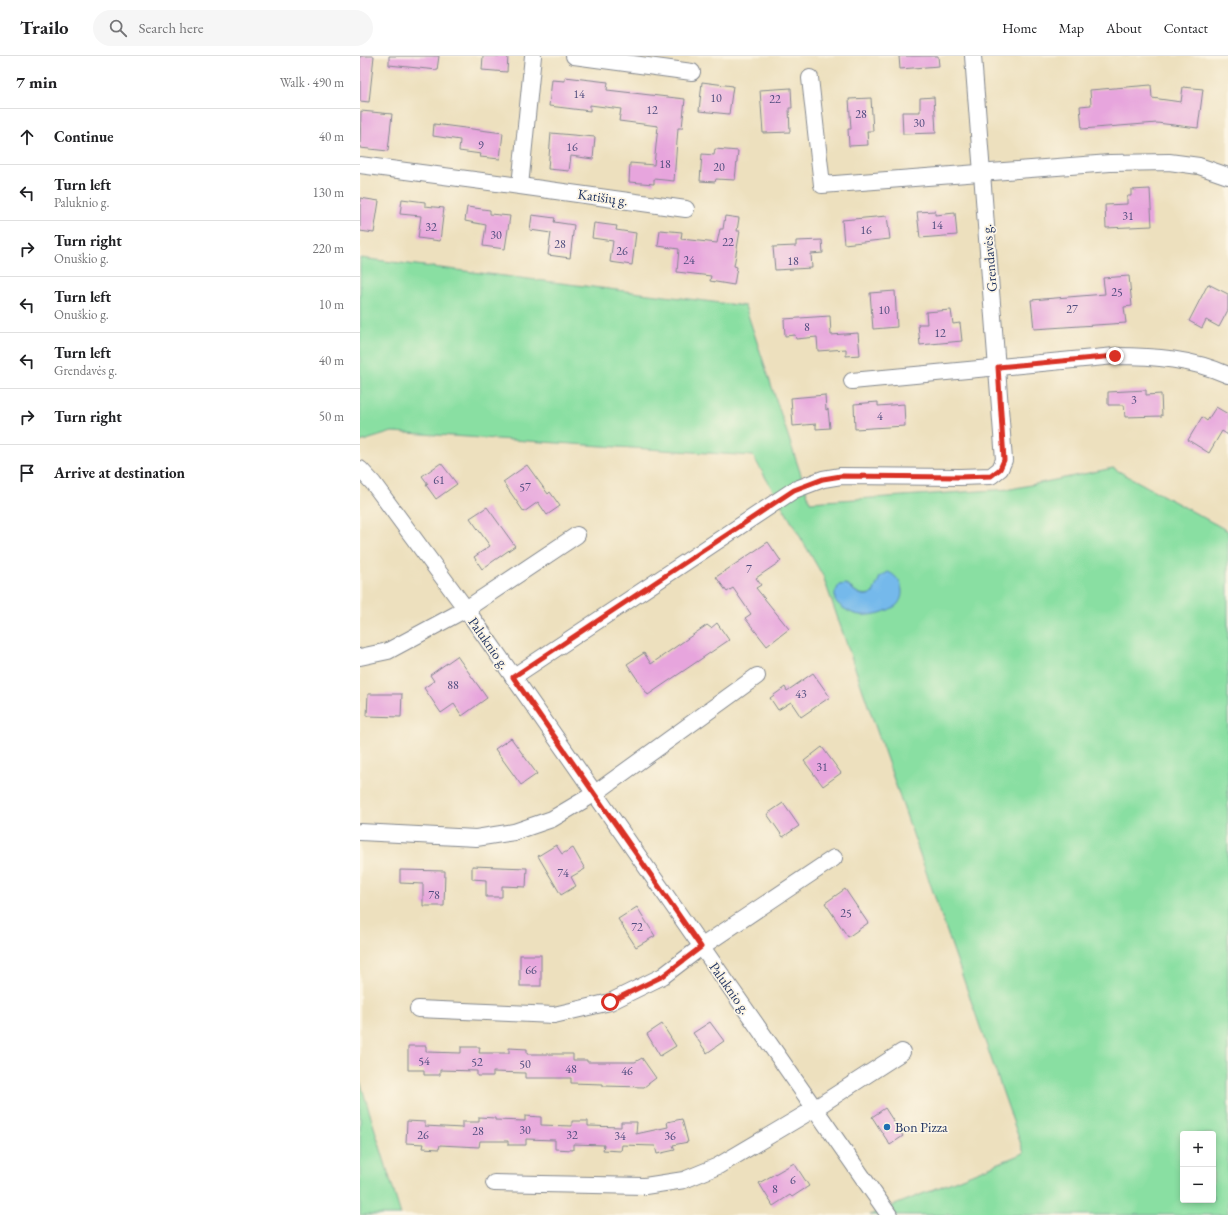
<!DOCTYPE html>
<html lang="en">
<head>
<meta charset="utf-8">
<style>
	body { margin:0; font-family:"EB Garamond",serif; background:#f6f6f6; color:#202124 }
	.controls { position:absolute; right:12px; bottom:12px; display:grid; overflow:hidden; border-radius:4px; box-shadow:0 2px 6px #0003 }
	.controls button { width:36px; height:36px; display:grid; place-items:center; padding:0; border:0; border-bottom:1px solid #e0e0e0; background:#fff; color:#202124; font:20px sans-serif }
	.stop { position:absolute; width:12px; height:12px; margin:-9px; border:3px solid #d93025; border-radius:50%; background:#fff }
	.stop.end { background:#d93025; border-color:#fff; box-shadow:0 1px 4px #0008 }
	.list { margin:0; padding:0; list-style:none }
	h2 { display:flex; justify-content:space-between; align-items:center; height:52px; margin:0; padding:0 16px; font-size:17px }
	h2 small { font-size:13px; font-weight:400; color:#757577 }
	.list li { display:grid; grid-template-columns:26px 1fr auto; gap:12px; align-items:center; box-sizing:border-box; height:56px; padding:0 16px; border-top:1px solid #e0e0e0 }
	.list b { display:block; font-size:15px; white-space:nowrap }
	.list p { margin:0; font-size:13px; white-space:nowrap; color:#757577 }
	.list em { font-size:13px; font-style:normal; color:#757577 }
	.icon { flex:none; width:22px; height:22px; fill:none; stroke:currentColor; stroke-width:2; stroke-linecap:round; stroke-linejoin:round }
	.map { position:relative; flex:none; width:868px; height:1159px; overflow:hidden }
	header { display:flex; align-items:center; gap:24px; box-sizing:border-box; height:56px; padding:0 20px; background:#fff; border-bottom:1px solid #e0e0e0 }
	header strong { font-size:19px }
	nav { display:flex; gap:22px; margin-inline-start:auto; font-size:14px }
	.search { width:280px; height:36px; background:#f6f6f6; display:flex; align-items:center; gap:10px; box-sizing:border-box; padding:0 14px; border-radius:22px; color:#757577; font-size:15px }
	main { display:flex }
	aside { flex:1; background:#fff }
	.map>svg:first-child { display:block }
	.green { fill:#89dfa2; stroke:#528780; fill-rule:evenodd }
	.water { fill:#74b9eb; stroke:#4874a4 }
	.building { fill:#e7a5dd }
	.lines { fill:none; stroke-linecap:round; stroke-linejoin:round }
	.minor-casing { stroke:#84888e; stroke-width:18 }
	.minor { stroke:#fff; stroke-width:16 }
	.route { stroke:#d93025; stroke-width:5 }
	.poi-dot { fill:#1f6fb2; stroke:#fcf5e5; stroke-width:1.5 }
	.labels { text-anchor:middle; stroke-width:3.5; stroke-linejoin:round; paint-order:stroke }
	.number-label { font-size:12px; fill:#4e4c7e }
	.street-label { font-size:14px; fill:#1b2f5e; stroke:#fcf5e5 }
	.poi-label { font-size:14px; fill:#1b2f5e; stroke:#fcf5e5; text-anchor:start }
</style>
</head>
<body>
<header>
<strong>Trailo</strong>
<div class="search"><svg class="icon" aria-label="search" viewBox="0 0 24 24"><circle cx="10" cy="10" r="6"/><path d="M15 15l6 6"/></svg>Search here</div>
<nav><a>Home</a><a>Map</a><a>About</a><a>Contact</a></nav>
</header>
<main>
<aside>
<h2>7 min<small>Walk · 490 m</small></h2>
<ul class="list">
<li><svg class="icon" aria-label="ahead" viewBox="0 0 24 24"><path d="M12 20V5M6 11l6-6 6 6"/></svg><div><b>Continue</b></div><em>40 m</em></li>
<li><svg class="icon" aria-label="left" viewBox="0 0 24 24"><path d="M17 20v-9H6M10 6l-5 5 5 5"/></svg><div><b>Turn left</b><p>Paluknio g.</p></div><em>130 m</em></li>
<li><svg class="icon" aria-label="right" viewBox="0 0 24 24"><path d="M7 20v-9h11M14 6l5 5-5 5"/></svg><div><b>Turn right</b><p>Onuškio g.</p></div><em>220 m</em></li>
<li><svg class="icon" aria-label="left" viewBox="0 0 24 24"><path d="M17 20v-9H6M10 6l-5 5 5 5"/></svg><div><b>Turn left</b><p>Onuškio g.</p></div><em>10 m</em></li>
<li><svg class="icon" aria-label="left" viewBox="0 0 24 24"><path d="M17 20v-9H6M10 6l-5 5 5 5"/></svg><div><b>Turn left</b><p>Grendavės g.</p></div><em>40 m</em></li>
<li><svg class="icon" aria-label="right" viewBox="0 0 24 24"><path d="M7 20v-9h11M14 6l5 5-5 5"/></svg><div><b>Turn right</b></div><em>50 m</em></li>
<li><svg class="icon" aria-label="arrive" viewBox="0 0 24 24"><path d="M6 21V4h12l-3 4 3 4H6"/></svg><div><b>Arrive at destination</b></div></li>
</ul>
</aside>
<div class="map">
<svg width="868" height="1159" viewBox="0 0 868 1159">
	<rect width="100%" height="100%" fill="#fcf5e5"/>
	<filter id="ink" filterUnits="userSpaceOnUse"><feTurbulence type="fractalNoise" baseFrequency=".025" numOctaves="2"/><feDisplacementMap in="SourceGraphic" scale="8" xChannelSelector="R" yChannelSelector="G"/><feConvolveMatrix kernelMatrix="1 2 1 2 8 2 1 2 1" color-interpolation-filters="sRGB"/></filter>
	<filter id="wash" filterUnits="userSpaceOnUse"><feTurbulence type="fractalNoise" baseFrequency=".012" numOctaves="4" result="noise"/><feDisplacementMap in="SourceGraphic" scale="16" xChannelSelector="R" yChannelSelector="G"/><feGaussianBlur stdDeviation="0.9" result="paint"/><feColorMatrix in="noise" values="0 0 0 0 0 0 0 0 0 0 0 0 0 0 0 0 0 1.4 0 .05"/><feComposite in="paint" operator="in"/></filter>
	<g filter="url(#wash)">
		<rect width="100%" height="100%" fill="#ede0be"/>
		<g class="green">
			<path d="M0,202l385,48 65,196 201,-13 102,-21 115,63v684h-358l154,-62 -201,-577 -70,-120 -361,-24 -32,10zM486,528c9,7 15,14 27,9l-29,16zM823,1078h30v66h-30z"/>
			<polygon points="0,1025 41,1159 0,1159"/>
		</g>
		<path class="water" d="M528,516c13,5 19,22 9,33 -5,4 -11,6 -17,8 -20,5 -30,2 -45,-12v-8l4,-8 7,-1c9,7 15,15 27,9l7,-16z"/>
		<g id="blocks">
			<g class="building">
				<polygon points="0,0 14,0 9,46 0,45"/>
				<polygon points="29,0 79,0 77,14 29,9"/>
				<polygon points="123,0 148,0 147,16 122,14"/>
				<polygon points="539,0 578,0 579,10 540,13"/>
				<polygon points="205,21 248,26 247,34 325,43 322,72 318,72 314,125 294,123 294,128 269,126 270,107 294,109 298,70 259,65 261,53 230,49 230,55 189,50 192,24 205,25"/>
				<polygon points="342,26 373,30 369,58 339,55"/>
				<polygon points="791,29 792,42 821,46 823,31 843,33 838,72 797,67 722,73 720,50 731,49 730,34"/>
				<polygon points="431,32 432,52 429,52 430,76 403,77 400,34"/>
				<polygon points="574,41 576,77 543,78 542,56 560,56 560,42"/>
				<polygon points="511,42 513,75 507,75 508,89 489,90 488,73 491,73 489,43"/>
				<polygon points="1,55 32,58 28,95 0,92"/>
				<polygon points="74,68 143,77 140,103 120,101 121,98 99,95 100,84 73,80"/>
				<polygon points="191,77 235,81 233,103 211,100 209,115 188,113"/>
				<polygon points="355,93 378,95 375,124 356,123 355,126 340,125 342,98 354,99"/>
				<polygon points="790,133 792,170 746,172 745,149 767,148 767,140 771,140 771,134"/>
				<polygon points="0,142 19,145 14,177 0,175"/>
				<polygon points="42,143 65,146 65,150 84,152 80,185 58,182 61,160 40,158"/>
				<polygon points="107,151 130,154 130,158 150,160 145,193 123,190 126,169 105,165"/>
				<polygon points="575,155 575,159 595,157 597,179 560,182 557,156"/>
				<polygon points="172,159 195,162 194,166 214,169 210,202 188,199 191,177 170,174"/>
				<polygon points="365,160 379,162 377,175 380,175 374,210 377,211 374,229 350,225 351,220 317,216 319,193 298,190 300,174 322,176 321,183 357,187 360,173 363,173"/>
				<polygon points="527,160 530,183 484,188 482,164"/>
				<polygon points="234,167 257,170 256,174 276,177 272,209 250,206 253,185 232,182"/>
				<polygon points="462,184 463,197 451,198 452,212 415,214 413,191 436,190 436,185"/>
				<polygon points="769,220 772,250 764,251 766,267 674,273 671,244 745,238 743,222"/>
				<polygon points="848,228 868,238 868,254 859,271 846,264 842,272 829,265"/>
				<polygon points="535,235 537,271 513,273 510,237"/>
				<polygon points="591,254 593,268 600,267 602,285 560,289 558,268 567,268 566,256"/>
				<polygon points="470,260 471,279 498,277 500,299 486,300 486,293 458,295 457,281 436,283 435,279 425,280 424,263"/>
				<polygon points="786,334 786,339 801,338 802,360 765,361 764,349 748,349 748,336"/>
				<polygon points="465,339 466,354 468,353 470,372 456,373 456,368 433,370 431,342"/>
				<polygon points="518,346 518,350 544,348 545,370 495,373 494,348"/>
				<polygon points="856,351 868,358 868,379 862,375 849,397 828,384 842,361 847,365"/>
				<polygon points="81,407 97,428 76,443 66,429 68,428 62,420"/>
				<polygon points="167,409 188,438 190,436 200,450 187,459 178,446 164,456 143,426"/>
				<polygon points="127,451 155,490 122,513 114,501 130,490 110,462"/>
				<polygon points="408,486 421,505 396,522 401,529 396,532 429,573 407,590 385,562 391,558 373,532 367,536 356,521"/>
				<polygon points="357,567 369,584 288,639 267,608 284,597 291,608 347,569 351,572"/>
				<polygon points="97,600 127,642 102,660 94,648 81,657 64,632 74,625 70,619"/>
				<polygon points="453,617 470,641 441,661 431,646 418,654 410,642 425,631 427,635"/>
				<polygon points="8,638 42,638 41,661 7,660"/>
				<polygon points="151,682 177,718 161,729 135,693"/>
				<polygon points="462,691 481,717 463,730 444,705"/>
				<polygon points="423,747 439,770 423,781 407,758"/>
				<polygon points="196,789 202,798 213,792 225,813 211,821 216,830 201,839 178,800"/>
				<polygon points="112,810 167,812 166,831 142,830 142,841 126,841 126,824 112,823"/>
				<polygon points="40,814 85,815 84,850 63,850 63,828 40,827"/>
				<polygon points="485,833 508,867 488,881 465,847"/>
				<polygon points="277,851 295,880 276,891 258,863"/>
				<rect x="160" y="899" width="21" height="31"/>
				<polygon points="350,966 364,985 347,997 333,977"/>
				<polygon points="302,968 316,990 300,1000 287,978"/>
				<polygon points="48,990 66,990 66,996 101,997 101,991 120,991 119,997 149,997 149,992 167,993 167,998 213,998 213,1004 227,1004 227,1006 275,1006 282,1002 296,1022 284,1031 243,1030 243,1028 211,1027 211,1022 165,1022 165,1017 133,1016 133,1020 117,1020 117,1015 80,1014 80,1019 64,1019 64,1014 48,1014"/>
				<polygon points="525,1052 543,1080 530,1089 512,1061"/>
				<polygon points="165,1060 181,1061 181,1069 212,1070 212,1065 228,1065 228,1070 261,1071 261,1066 277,1066 276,1078 308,1071 307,1066 322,1063 328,1086 313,1089 315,1094 297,1098 295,1090 262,1089 261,1095 243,1094 244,1089 213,1088 213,1094 195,1093 195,1084 166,1083 166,1089 148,1089 148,1085 120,1085 119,1091 80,1089 79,1093 63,1092 64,1088 46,1087 47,1065 65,1066 65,1070 102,1072 102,1066 119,1066 119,1061 135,1062 135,1064 165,1065"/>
				<polygon points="434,1107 449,1130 432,1141 430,1139 413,1150 399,1127"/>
			</g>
		</g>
	</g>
	<g filter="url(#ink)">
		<use href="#blocks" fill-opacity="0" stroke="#84888e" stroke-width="1"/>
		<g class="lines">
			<g class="minor-casing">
				<g id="minor">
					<polyline points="214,0 332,16"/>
					<polyline points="450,22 462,129 750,107 809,106 839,110 868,120"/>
					<polyline points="0,109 160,130 326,153"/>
					<polyline points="160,130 173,0"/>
					<path d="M492,325l263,-25c39,0 78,3 113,19"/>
					<polyline points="0,413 13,427 106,553 529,1159"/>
					<polyline points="0,601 28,595 106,553 217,479"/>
					<polyline points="153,621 434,434 463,423 481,420 600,421 631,420 640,413 644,404 613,0"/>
					<polyline points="0,776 116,782 154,776 192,763 234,738 397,620"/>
					<polyline points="58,953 194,959 250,946 303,920 341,891 474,802"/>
					<polyline points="134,1127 285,1130 324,1124 358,1110 454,1053 542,996"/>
				</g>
			</g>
			<use href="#minor" class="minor"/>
		</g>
	</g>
	<g class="lines" filter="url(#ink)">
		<polyline class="route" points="250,946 303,920 341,891 153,621 434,434 463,423 481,420 600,421 631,420 640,413 644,404 638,311 755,300"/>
	</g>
	<circle class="poi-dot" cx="527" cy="1071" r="4"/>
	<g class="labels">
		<g class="number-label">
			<text x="219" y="42">14</text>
			<text x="356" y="46">10</text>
			<text x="415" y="47">22</text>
			<text x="292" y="58">12</text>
			<text x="501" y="62">28</text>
			<text x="559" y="71">30</text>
			<text x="121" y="93">9</text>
			<text x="212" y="95">16</text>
			<text x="305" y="112">18</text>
			<text x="359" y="115">20</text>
			<text x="768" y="164">31</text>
			<text x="577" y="173">14</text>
			<text x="71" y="175">32</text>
			<text x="506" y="178">16</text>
			<text x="136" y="183">30</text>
			<text x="368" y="190">22</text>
			<text x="200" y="192">28</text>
			<text x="262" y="199">26</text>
			<text x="329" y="208">24</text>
			<text x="433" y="209">18</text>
			<text x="757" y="240">25</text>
			<text x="712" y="257">27</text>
			<text x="524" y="258">10</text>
			<text x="447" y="275">8</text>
			<text x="580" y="281">12</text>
			<text x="774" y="348">3</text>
			<text x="520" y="364">4</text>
			<text x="79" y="428">61</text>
			<text x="165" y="435">57</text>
			<text x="389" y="517">7</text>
			<text x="93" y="633">88</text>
			<text x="441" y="642">43</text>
			<text x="462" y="715">31</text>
			<text x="203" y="821">74</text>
			<text x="74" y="843">78</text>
			<text x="486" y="861">25</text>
			<text x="277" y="875">72</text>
			<text x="171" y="918">66</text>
			<text x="64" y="1009">54</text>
			<text x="117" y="1010">52</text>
			<text x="165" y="1012">50</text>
			<text x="211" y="1017">48</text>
			<text x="267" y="1019">46</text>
			<text x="165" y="1078">30</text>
			<text x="118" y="1079">28</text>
			<text x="63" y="1083">26</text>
			<text x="212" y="1083">32</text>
			<text x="260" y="1084">34</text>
			<text x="310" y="1084">36</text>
			<text x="433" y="1128">6</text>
			<text x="415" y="1137">8</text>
		</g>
		<g class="street-label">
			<text transform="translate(243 141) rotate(8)" y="5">Katišių g.</text>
			<text transform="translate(629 202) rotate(-95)" y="5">Grendavės g.</text>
			<text transform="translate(129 587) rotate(55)" y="5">Paluknio g.</text>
			<text transform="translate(370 932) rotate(55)" y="5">Paluknio g.</text>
		</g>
		<g class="poi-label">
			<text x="535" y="1076">Bon Pizza</text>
		</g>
	</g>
</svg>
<div class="controls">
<button>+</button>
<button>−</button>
</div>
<div class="stop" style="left:250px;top:946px"></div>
<div class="stop end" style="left:755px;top:300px"></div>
</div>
</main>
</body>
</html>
